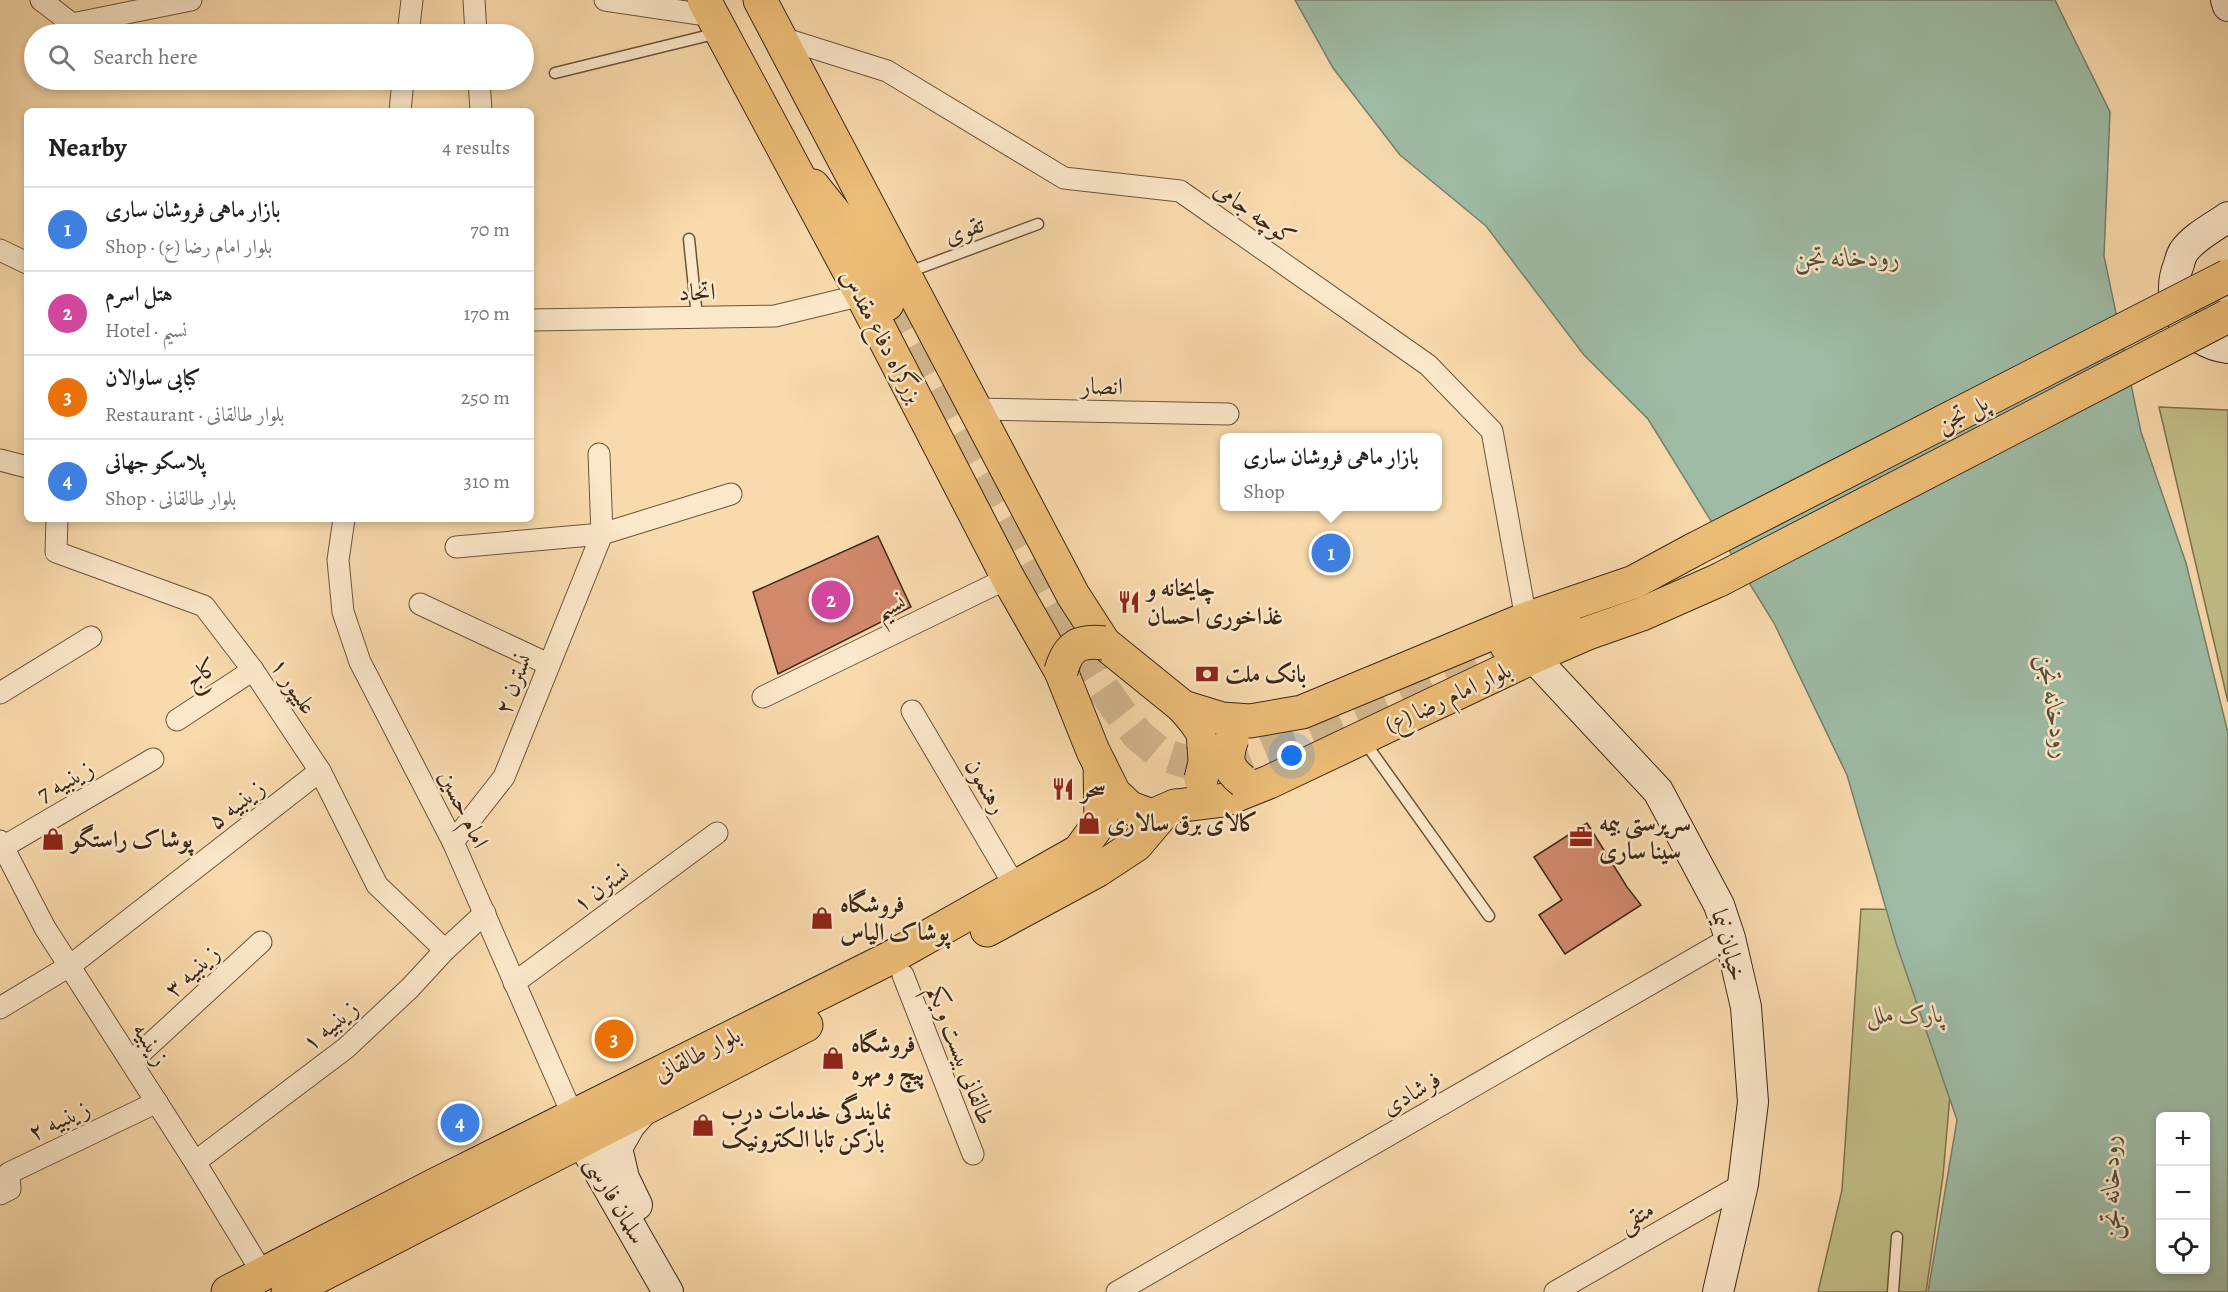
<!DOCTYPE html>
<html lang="en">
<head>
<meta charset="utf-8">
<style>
	body { margin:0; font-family:Alegreya,Amiri,serif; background:#f2f2f2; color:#202124 }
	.controls { position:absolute; right:18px; bottom:18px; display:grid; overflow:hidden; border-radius:9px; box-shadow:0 3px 9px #0003 }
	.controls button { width:54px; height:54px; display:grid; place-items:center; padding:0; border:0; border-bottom:2px solid #e0e0e0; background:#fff; color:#202124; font:30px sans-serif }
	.you { position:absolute; left:1292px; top:756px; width:21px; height:21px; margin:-15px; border:4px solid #fff; border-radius:50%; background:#1a73e8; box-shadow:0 0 0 9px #1a73e833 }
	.badge { display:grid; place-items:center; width:39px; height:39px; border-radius:50%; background:#8f2418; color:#fff; font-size:20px; font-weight:700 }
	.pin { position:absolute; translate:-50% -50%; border:3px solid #fff; box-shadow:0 2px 6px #0006 }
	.popup { position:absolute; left:1220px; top:433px; width:222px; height:78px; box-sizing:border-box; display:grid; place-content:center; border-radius:9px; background:#fff; filter:drop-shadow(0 2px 4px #0005); font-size:20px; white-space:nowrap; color:#757577 }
	.popup b { font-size:22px; color:#202124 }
	.popup::after { content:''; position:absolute; left:50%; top:100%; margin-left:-12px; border:12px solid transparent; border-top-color:#fff }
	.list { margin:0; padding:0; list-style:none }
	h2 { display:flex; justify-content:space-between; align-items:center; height:78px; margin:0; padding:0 24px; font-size:26px }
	h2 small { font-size:20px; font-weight:400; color:#757577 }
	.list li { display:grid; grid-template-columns:39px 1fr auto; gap:18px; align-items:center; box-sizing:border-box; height:84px; padding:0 24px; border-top:2px solid #e0e0e0 }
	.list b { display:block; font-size:22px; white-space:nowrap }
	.list p { margin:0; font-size:20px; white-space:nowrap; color:#757577 }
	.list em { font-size:20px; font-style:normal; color:#757577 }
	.icon { flex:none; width:33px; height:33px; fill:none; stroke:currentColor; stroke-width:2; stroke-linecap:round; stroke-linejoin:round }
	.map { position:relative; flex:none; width:2228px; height:1292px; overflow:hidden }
	.search { position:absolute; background:#fff; box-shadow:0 3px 9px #0003; left:24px; top:24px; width:510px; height:66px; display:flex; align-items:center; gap:15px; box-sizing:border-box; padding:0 21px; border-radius:33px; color:#757577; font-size:22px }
	.panel { position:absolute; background:#fff; box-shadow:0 3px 9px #0003; left:24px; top:108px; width:510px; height:414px; border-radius:9px }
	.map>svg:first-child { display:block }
	.green { fill:#c1be87; stroke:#7e724e; stroke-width:1.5 }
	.water { fill:#9ebba5; stroke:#77806c; stroke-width:1.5; fill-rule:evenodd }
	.building { fill:#d1886b; stroke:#3c2716; stroke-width:1.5 }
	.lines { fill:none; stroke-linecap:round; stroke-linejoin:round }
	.highway-tunnel { stroke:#d3b68e; stroke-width:33; stroke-dasharray:33 16; stroke-linecap:butt }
	.lane-casing { stroke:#6b543c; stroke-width:13 }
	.street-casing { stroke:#6b543c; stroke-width:23 }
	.secondary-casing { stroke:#3c2716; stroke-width:32 }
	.primary-casing { stroke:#3c2716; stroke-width:35 }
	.highway-casing { stroke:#3c2716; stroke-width:35 }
	.lane { stroke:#fbe7c9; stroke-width:10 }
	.street { stroke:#fbe7c9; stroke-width:21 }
	.secondary { stroke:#fbe7c9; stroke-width:30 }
	.primary { stroke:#ecbd76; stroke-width:33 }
	.highway { stroke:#ecbd76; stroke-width:33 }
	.primary-bridge-casing { stroke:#3c2716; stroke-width:35; stroke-linecap:butt }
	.highway-bridge-casing { stroke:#3c2716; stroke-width:35; stroke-linecap:butt }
	.primary-bridge { stroke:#ecbd76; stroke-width:33 }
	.highway-bridge { stroke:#ecbd76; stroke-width:33 }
	.labels { text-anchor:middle; stroke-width:5; stroke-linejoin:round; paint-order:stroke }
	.street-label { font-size:24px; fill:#3c2716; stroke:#fbe7c9 }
	.poi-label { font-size:24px; font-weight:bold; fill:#3c2716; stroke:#fbe7c9; text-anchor:start }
	.park-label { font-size:24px; font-style:italic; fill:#5d4d32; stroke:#fbe7c9 }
	.water-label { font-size:26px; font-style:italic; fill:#544c3a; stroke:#fbe7c9 }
</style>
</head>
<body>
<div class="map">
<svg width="2228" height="1292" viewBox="0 0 2228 1292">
	<rect width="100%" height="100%" fill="#f9daac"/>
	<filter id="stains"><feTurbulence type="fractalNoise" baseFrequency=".00333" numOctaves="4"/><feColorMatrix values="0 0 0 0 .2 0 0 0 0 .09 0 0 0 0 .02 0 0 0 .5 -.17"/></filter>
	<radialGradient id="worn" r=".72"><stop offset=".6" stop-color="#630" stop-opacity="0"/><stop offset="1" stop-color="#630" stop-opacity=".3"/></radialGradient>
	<g class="green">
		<polygon points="2159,407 2228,410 2228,702"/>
		<polygon points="1861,909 1937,910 1958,1002 1943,1176 1926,1292 1818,1292 1842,1190"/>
	</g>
	<path class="water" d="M1295,0h760l55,112 -6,144 37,176 45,131 42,170v559h-300l29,-172 -61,-177 -49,-168 -73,-152 -126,-204 -64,-64 -98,-129 -86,-71 -67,-87zM2160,1116h46v154h-46z"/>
	<g class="building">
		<polygon points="878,536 911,607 778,674 753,592"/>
		<polygon points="1587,823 1627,887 1641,905 1565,954 1539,915 1562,900 1534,857"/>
	</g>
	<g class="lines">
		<polyline class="highway-tunnel" points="887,304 1094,675 1116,707 1138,735 1161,754 1190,763 1223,766 1507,646"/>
		<g class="lane-casing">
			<g id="lane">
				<polyline points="555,73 718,33"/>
				<polyline points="689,239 697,317"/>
				<polyline points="906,273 1038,224"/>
				<polyline points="1364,741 1489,916"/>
				<polyline points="1893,1292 1897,1237"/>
			</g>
		</g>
		<g class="street-casing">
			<g id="street">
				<polyline points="41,0 72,24 191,0"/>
				<polyline points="474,0 476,34"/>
				<polyline points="605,0 713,16"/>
				<polyline points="408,34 412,0"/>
				<polyline points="779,37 887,71 1064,178 1180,191 1428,365 1492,431 1526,619"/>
				<polyline points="479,80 481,111"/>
				<polyline points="400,111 403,80"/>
				<polyline points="0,250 27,263"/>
				<polyline points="531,320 775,316 862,295"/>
				<polyline points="975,409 1228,414"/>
				<polyline points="0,460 27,467"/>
				<polyline points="57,519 56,552 204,606 253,670 320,771 377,885 445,950"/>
				<polyline points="344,519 338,560 343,612 360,662 453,842 573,1116"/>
				<polyline points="456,547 602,534 731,494"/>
				<polyline points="420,604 548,664"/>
				<polyline points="0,693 91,637"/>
				<polyline points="763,697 1008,578"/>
				<polyline points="912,711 1016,888"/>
				<polyline points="177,720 253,670"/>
				<polyline points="0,841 45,928 195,1162 263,1274"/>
				<polyline points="453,842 504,777 602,534 599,454"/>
				<polyline points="3,847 153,759"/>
				<polyline points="903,975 973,1154"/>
				<polyline points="514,983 717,833"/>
				<polyline points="0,1008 71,965 320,771"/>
				<polyline points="132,1061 261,942"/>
				<polyline points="195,1162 346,1048 410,988 445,950 485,913"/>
				<polyline points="0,1194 10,1189 9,1173 157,1102"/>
				<polyline points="1117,1292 1730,938"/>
				<polyline points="1555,1292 1743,1184"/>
			</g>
		</g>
		<g class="secondary-casing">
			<g id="secondary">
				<polyline points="2226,0 2228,6"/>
				<path d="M2228,217c-14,10 -34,20 -44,34 -2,3 -4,9 -5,13 -16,39 7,79 49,84"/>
				<polyline points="1533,657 1658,791 1719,905 1730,938 1746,1007 1753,1102 1743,1184 1718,1292"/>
				<polyline points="581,1140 668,1292"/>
				<polyline points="637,1205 624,1178 617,1148 630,1125 645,1108"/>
			</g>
		</g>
		<g class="primary-casing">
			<g id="primary">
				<polyline points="813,186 853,236 887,304"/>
				<polyline points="1507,646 1560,634 1573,633"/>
				<polyline points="1061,671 1093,751 1114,793 1130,808 1152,816 1175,806"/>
				<polyline points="987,930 1098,870 1136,845 1164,812"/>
				<polyline points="228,1292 435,1185 888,959 1079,851 1101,821 1100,765"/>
				<polyline points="288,1292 806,1025"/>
			</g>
		</g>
		<g class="highway-casing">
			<g id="highway">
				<polyline points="704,0 862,295 1008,578 1061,671"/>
				<polyline points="760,0 1073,595 1104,643 1183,707 1195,721 1203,733 1204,746"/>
				<polyline points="1183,707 1222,719 1250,721 1302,712 1526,619 1634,582 1695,549"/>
				<polyline points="1176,806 1224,800 1269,782 1533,657 1588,633 1642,614 1719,580"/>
			</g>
		</g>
		<use href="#lane" class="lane"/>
		<use href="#street" class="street"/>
		<use href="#secondary" class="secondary"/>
		<use href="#primary" class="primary"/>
		<use href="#highway" class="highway"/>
		<g class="primary-bridge-casing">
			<g id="primary-bridge">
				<path d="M1061,671c7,-25 18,-31 43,-28"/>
				<path d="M1232,739c-7,20 -6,29 11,42"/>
				<polyline points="1201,779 1205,762 1204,746"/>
			</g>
		</g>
		<g class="highway-bridge-casing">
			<g id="highway-bridge">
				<polyline points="1695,549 2228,276"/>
				<polyline points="1719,580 2228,316"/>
			</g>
		</g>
		<use href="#primary-bridge" class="primary-bridge"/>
		<use href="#highway-bridge" class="highway-bridge"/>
	</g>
	<defs>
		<g id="restaurant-bare" transform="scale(1.8)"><path d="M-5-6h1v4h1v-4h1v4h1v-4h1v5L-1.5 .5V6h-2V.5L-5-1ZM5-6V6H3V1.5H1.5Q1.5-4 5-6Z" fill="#8f2418" stroke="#fbe7c9" stroke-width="2.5" paint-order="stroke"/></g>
		<g id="bank-bare" transform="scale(1.8)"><path d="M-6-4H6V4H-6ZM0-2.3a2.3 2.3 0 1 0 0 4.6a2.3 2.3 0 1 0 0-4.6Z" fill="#8f2418" stroke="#fbe7c9" stroke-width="2.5" paint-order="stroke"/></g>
		<g id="shop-bare" transform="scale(1.8)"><path d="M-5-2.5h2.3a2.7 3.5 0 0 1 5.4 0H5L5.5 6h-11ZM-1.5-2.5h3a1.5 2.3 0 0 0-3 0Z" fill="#8f2418" stroke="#fbe7c9" stroke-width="2.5" paint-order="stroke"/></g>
		<g id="office-bare" transform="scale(1.8)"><path d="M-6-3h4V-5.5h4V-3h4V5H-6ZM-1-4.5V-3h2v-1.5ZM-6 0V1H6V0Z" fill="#8f2418" stroke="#fbe7c9" stroke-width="2.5" paint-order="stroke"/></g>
	</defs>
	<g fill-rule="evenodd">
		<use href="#restaurant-bare" x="1129" y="602"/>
		<use href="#bank-bare" x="1207" y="674"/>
		<use href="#restaurant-bare" x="1063" y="789"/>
		<use href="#shop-bare" x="1089" y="823"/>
		<use href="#office-bare" x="1581" y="837"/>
		<use href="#shop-bare" x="53" y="839"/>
		<use href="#shop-bare" x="822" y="918"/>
		<use href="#shop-bare" x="833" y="1058"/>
		<use href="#shop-bare" x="703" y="1125"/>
	</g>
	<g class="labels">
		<g class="street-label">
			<text transform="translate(1255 213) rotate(35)" y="8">کوچه جامی</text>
			<text transform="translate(964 230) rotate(-20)" y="8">تقوی</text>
			<text transform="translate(697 292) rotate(-1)" y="8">اتحاد</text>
			<text transform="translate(882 336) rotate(62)" y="8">بزرگراه دفاع مقدس</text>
			<text transform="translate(1102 386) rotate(1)" y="8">انصار</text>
			<text transform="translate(1962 413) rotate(-27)" y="8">پل تجن</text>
			<text transform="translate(890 606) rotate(-26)" y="8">نسیم</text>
			<text transform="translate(201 673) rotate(-33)" y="8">کاج</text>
			<text transform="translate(513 684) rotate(-69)" y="8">نسترن ۲</text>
			<text transform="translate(294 686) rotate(56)" y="8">علیپور ۱</text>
			<text transform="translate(1448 697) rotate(-25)" y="8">بلوار امام رضا (ع)</text>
			<text transform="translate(65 781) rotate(-30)" y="8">زینبیه 7</text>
			<text transform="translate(986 786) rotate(60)" y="8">رهنمون</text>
			<text transform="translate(236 804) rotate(-38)" y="8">زینبیه ۵</text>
			<text transform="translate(464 809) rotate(64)" y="8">امام حسین</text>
			<text transform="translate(601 888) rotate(-36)" y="8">نسترن ۱</text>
			<text transform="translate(1729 945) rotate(74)" y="8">خیابان نیما</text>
			<text transform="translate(192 971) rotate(-43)" y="8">زینبیه ۳</text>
			<text transform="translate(330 1025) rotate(-40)" y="8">زینبیه ۱</text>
			<text transform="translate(151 1044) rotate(58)" y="8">زینبیه</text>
			<text transform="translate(697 1054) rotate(-27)" y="8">بلوار طالقانی</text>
			<text transform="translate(961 1055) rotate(69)" y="8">طالقانی بیست و یکم</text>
			<text transform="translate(1411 1093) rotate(-30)" y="8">فرشادی</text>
			<text transform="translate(59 1120) rotate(-25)" y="8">زینبیه ۲</text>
			<text transform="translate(616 1200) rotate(60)" y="8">سلمان فارسی</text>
			<text transform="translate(1636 1216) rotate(-30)" y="8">متقی</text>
		</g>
		<g class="poi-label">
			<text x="1147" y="596">چایخانه و<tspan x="1147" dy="28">غذاخوری احسان</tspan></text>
			<text x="1225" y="682">بانک ملت</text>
			<text x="1081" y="797">سحر</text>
			<text x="1107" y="831">کالای برق سالاری</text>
			<text x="1599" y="831">سرپرستی بیمه<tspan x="1599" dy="28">سینا ساری</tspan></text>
			<text x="71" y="847">پوشاک راستگو</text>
			<text x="840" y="912">فروشگاه<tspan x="840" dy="28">پوشاک الیاس</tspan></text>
			<text x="851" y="1052">فروشگاه<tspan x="851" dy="28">پیچ و مهره</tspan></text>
			<text x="721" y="1119">نمایندگی خدمات درب<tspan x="721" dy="28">بازکن تابا الکترونیک</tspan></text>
		</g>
		<g class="park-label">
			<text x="1905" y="1022">پارک ملل</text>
		</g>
		<g class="water-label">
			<text x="1847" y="266">رودخانه تجن</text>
			<text transform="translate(2055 706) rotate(81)" y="9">رودخانه تجن</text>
			<text transform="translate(2110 1188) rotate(-91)" y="9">رودخانه تجن</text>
		</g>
	</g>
	<rect width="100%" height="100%" filter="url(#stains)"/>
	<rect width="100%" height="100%" fill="url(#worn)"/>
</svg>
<div class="controls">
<button>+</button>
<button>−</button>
<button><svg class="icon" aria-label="locate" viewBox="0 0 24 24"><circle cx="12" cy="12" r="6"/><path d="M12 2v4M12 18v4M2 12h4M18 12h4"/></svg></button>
</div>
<div class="you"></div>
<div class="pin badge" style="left:1331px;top:553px;background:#3f7fe0">1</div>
<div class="popup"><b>بازار ماهی فروشان ساری</b>Shop</div>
<div class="pin badge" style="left:831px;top:600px;background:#d1479c">2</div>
<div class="pin badge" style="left:614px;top:1039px;background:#e8710a">3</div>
<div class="pin badge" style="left:460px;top:1123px;background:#3f7fe0">4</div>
<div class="search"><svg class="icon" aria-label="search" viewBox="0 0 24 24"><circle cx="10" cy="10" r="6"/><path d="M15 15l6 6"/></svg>Search here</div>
<section class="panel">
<h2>Nearby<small>4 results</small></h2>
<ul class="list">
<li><span class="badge" style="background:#3f7fe0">1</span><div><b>بازار ماهی فروشان ساری</b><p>Shop · بلوار امام رضا (ع)</p></div><em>70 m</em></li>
<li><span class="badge" style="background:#d1479c">2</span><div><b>هتل اسرم</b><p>Hotel · نسیم</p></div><em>170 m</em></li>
<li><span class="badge" style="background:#e8710a">3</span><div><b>کبابی ساوالان</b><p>Restaurant · بلوار طالقانی</p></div><em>250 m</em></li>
<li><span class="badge" style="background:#3f7fe0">4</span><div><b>پلاسکو جهانی</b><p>Shop · بلوار طالقانی</p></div><em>310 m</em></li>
</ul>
</section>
</div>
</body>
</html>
